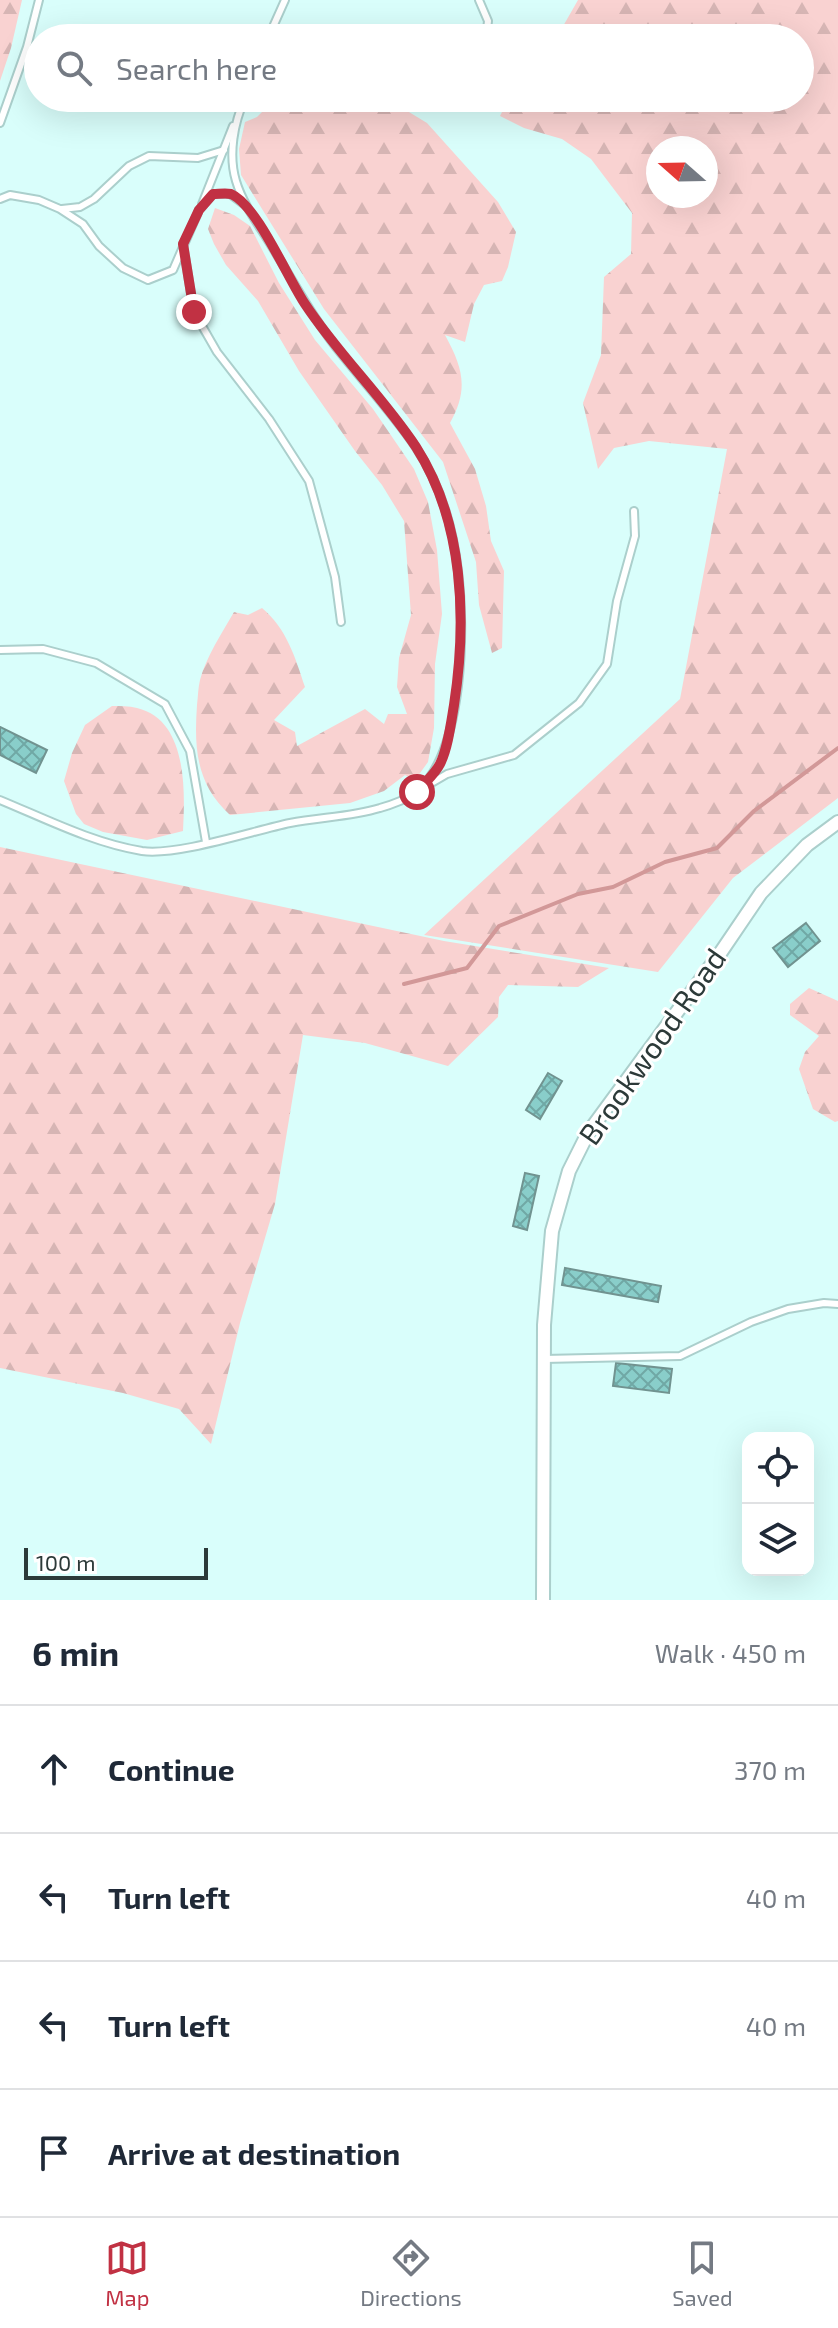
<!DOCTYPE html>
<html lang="en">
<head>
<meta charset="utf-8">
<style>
	body { margin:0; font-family:"Exo 2",sans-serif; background:#f2f2f3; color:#1f2937 }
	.controls { position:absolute; right:24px; bottom:24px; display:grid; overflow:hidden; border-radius:16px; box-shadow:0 8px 32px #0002 }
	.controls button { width:72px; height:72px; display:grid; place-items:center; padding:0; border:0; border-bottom:2px solid #e0e1e3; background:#fff; color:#1f2937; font:40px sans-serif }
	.compass { position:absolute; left:646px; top:136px; width:72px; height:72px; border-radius:50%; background:#fff; box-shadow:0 8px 32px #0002; rotate:290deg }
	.scale { position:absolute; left:24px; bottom:20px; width:184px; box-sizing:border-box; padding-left:8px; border:4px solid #2c3a39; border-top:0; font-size:22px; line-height:28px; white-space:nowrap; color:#2c3a39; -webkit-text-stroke:6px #fff; paint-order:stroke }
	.stop { position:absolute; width:24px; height:24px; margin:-18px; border:6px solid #c13143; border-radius:50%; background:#fff }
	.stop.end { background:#c13143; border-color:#fff; box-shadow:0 2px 8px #0008 }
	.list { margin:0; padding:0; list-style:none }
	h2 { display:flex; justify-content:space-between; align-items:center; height:104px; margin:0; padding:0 32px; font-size:34px }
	h2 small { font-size:26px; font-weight:400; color:#747a83 }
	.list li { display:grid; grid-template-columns:52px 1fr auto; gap:24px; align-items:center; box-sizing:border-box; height:128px; padding:0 32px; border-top:2px solid #e0e1e3 }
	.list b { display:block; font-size:30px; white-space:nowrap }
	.list em { font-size:26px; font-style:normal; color:#747a83 }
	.icon { flex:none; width:44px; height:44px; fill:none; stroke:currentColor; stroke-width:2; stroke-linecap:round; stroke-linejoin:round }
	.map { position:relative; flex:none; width:838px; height:1600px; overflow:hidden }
	.search { position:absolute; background:#fff; box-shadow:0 8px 32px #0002; left:24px; right:24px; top:24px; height:88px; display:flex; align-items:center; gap:20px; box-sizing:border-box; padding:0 28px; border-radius:44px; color:#747a83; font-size:30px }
	.sheet { height:616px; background:#fff }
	nav { display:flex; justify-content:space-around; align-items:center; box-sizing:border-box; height:112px; border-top:2px solid #e0e1e3; background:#fff; font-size:22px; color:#747a83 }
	nav a { display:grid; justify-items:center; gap:4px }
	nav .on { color:#c13143 }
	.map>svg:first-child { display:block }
	.forest { fill:url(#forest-firs); fill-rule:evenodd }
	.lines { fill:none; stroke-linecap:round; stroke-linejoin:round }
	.stream { stroke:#d29898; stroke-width:4 }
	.building { fill:url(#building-cross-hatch); stroke:#719390; stroke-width:2 }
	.lane-casing { stroke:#abcfcc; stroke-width:10 }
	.street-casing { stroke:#abcfcc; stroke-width:16 }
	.lane { stroke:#fff; stroke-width:6 }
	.street { stroke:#fff; stroke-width:12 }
	.route { stroke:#c13143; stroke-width:10 }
	.labels { text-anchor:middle; stroke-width:6; stroke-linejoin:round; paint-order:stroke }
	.street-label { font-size:30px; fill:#2c3a39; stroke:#fff }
</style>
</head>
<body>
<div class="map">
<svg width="838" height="1600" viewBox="0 0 838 1600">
	<defs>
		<pattern id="forest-firs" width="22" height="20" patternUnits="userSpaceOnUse" patternTransform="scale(2)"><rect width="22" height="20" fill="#f9d2d1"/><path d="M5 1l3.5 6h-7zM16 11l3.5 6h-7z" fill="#d6b5b4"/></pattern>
		<pattern id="building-cross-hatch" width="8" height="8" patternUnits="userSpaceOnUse" patternTransform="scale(2)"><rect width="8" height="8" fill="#89ceca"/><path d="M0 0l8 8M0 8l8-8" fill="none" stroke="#70a8a5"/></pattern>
	</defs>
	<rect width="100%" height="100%" fill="#d9fefb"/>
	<g class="forest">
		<polygon points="0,0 22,0 11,48 0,81"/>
		<path d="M578,0h260v798l-105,80 -75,94 -234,-37 256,-236 47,-250 -78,-8 -35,7 -16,21 -15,-66 18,-48 3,-78 27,-23 1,-41 -41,-54 -29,-20 -38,-11 -24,-12 9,-18h291v-60h-248l10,-10zM658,148h48v48h-48z"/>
		<path d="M338,98l8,3 24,-2 34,10 23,14 71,79 18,30 -8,35 -6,14 -18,4 -10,19 -9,38 -20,-7c18,33 24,54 5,88l25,46 11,37 5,35 13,30 -2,77 -10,5 -13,-48 -3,-43 -33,-100 -119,-153 -83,-134 -2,-26 6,-27 12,-5 19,-19z"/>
		<path d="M215,208l19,7 16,11 29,57 36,57 58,69 41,60 14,33 9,48 5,64 -7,50 -1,64 -6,34 -13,18 -10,-5 -21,16 -34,12 -120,12c-34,-31 -36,-67 -33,-110 1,-8 1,-17 3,-25 6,-23 22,-47 34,-68l14,3 14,-7c25,21 33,49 43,79l-31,33 21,12 2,14 68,-37 19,15 4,-10h19l-10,-27 2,-29 12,-43 -7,-94 -22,-36 -27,-34 -56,-80 -41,-70 -32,-36 -12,-21 -6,-15z"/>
		<path d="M112,706c8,0 17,0 25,2 51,12 48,84 46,123l-36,9 -44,-8 -19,-8 -8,-10 -12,-33 8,-28 13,-28z"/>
		<polygon points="0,847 444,941 609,968 578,987 508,985 499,997 498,1017 448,1066 365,1043 303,1035 275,1204 240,1323 211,1444 179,1409 123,1393 0,1368"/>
		<polygon points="809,988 838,1001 838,1121 835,1122 813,1109 799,1069 805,1052 819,1036 790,1015 790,1004"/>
	</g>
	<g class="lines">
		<polyline class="stream" points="404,984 467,968 499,926 578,894 613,887 665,862 717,848 754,811 838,748"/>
	</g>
	<g class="building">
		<polygon points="0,727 47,750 36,773 0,755"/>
		<polygon points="806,923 820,941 788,967 773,948"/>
		<polygon points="548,1073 562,1081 540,1119 526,1110"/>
		<polygon points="525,1173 539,1176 527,1230 513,1226"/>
		<polygon points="565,1268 661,1286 658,1302 562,1285"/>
		<polygon points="616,1363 672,1369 669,1393 613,1386"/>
	</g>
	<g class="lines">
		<g class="lane-casing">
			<g id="lane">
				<polyline points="479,0 488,21 486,38"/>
				<polyline points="268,38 285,0"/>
				<polyline points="241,108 254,98"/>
				<polyline points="0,123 27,47 39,0"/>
				<polyline points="0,199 10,195 39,200 60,209 83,224 99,246 123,268 148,280 173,270 199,210 213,194 230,194 245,205"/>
				<polyline points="202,204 233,126"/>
				<polyline points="62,209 80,207 94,199 129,166 149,156 198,158 224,150"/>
				<polyline points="183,244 194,312 217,352 269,419 309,481 335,577 341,622"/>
				<polyline points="0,650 43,649 96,663 165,704 190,751 206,842"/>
				<polyline points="423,788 447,774 514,755 579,703 607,664 617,601 635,536 634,511"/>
				<path d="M0,800c46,19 93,43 142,51 36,5 110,-20 148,-28 30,-6 61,-6 90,-15 11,-3 30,-10 38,-17 46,-42 47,-162 40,-220 -5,-44 -19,-89 -43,-125 -22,-32 -48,-60 -72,-90 -27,-33 -47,-70 -69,-106 -13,-22 -31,-45 -38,-69 -8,-27 -2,-58 9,-83"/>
				<polyline points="544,1359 680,1356 751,1322 788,1309 824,1303 838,1304"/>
			</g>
		</g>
		<g class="street-casing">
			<polyline id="street" points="543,1600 544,1325 552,1231 569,1171 588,1133 721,952 761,893 807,845 838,822"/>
		</g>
		<use href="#lane" class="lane"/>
		<use href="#street" class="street"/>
	</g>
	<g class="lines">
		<path class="route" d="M194,312l-11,-68 16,-34 14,-16c5,0 13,-1 18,0 26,11 57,85 74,110 33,50 78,93 111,143 48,75 51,173 38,258 -3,18 -6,43 -14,59 -5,10 -16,19 -23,28"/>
	</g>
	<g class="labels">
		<g class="street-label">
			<text transform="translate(653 1047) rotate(-55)" y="10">Brookwood Road</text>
		</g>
	</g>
</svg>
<div class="controls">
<button><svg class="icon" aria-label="locate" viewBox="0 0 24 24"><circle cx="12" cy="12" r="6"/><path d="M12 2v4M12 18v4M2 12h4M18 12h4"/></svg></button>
<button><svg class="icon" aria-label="layers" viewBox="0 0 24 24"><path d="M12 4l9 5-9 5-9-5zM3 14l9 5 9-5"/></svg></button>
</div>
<svg class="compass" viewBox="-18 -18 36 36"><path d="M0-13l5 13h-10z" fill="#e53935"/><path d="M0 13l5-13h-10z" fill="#747a83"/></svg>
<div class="scale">100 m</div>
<div class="stop" style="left:417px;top:792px"></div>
<div class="stop end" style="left:194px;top:312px"></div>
<div class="search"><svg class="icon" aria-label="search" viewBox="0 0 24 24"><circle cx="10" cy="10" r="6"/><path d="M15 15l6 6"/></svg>Search here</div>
</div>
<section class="sheet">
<h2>6 min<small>Walk · 450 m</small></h2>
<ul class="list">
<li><svg class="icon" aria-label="ahead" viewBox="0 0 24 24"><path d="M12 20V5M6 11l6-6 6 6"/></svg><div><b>Continue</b></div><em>370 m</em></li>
<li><svg class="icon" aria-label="left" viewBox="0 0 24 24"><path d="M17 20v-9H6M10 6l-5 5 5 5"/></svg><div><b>Turn left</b></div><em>40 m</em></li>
<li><svg class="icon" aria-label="left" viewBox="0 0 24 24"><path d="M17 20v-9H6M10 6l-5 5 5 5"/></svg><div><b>Turn left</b></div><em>40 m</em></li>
<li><svg class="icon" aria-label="arrive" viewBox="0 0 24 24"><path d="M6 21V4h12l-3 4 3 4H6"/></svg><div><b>Arrive at destination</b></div></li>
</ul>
</section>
<nav>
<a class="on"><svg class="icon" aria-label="map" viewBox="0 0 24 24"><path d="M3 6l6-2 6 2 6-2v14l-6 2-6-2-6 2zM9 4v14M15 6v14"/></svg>Map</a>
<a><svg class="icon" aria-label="directions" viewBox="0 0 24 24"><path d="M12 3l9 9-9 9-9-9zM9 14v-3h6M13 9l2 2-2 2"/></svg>Directions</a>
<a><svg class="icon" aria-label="saved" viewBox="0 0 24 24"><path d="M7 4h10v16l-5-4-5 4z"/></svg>Saved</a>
</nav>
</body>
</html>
